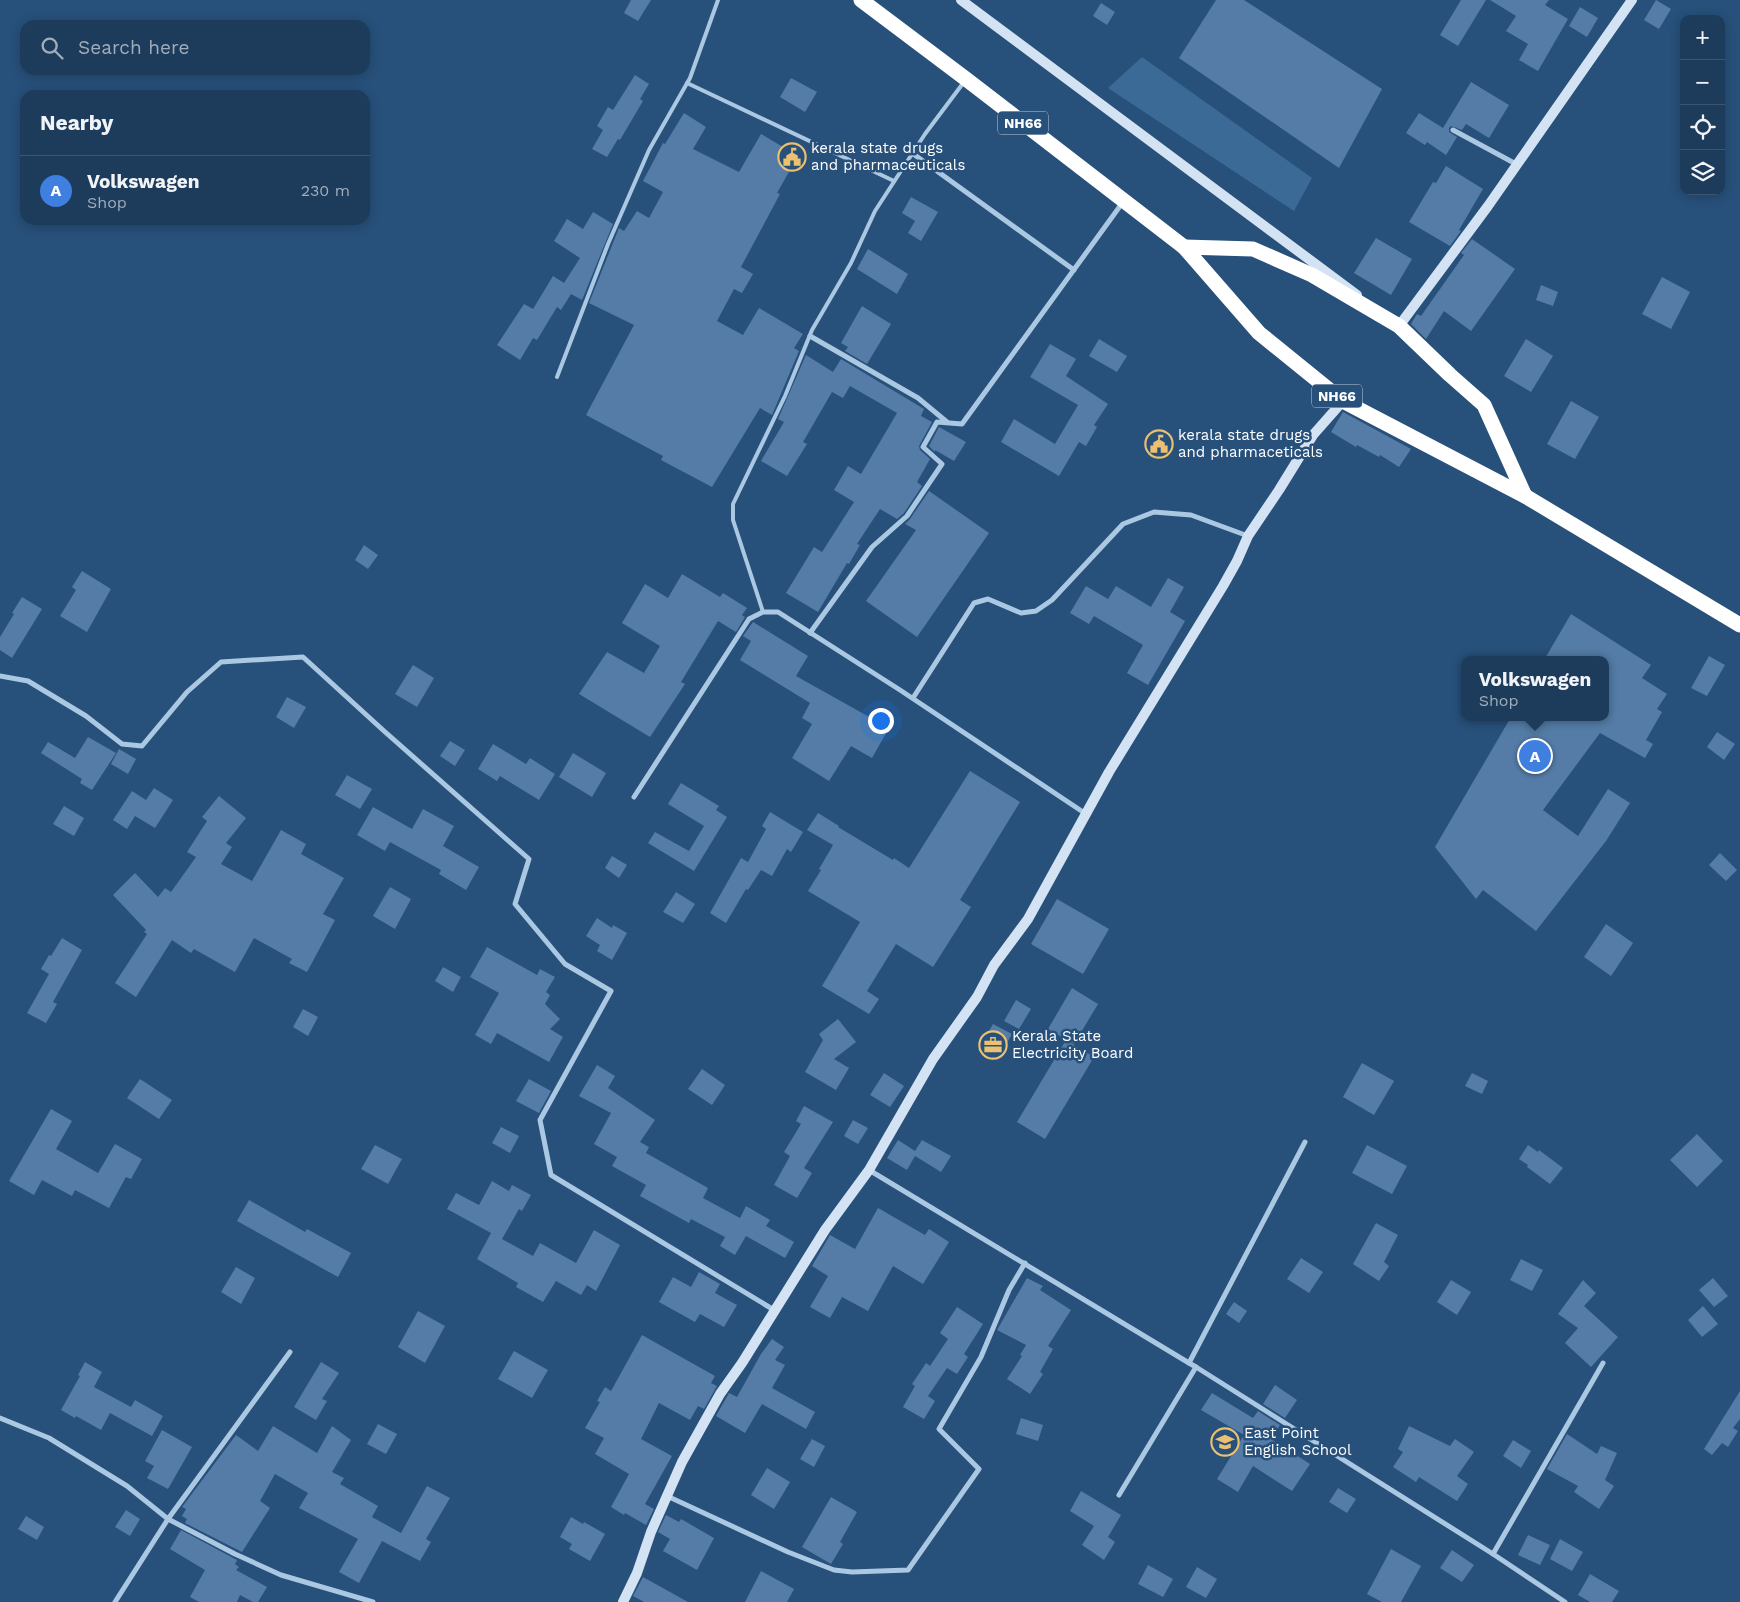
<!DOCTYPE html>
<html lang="en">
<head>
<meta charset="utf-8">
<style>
	body { margin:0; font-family:"Work Sans",sans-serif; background:#2a4765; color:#f1f3f6 }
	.controls { position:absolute; right:15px; top:15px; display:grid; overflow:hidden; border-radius:10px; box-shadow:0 2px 12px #0003 }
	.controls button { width:45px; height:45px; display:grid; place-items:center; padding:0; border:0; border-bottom:1px solid #3b5672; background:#1d3c5c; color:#f1f3f6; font:25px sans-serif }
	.you { position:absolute; left:880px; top:720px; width:18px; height:18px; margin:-12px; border:4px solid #fff; border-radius:50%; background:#1a73e8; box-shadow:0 0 0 8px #1a73e833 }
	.badge { display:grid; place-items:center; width:32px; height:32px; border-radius:50%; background:#d6ab8b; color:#fff; font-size:16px; font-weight:700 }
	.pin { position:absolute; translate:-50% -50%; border:2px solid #fff; box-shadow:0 1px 5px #0006 }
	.popup { position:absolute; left:1461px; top:656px; width:148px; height:65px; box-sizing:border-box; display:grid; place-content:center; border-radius:10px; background:#1d3c5c; filter:drop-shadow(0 1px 4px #0005); font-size:16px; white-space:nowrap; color:#a0adbb }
	.popup b { font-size:19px; color:#f1f3f6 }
	.popup::after { content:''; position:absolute; left:50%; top:100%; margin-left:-10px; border:10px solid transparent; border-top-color:#1d3c5c }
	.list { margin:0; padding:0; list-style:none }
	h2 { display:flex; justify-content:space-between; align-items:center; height:65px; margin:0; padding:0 20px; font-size:21px }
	h2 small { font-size:16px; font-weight:400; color:#a0adbb }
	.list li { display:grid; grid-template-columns:32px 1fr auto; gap:15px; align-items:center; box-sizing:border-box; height:70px; padding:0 20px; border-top:1px solid #3b5672 }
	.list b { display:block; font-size:19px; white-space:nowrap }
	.list p { margin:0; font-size:16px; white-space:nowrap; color:#a0adbb }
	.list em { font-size:16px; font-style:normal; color:#a0adbb }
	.icon { flex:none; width:28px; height:28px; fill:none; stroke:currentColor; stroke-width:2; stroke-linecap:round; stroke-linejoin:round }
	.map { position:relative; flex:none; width:1740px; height:1602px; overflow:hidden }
	.search { position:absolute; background:#1d3c5c; box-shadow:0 2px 12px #0003; left:20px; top:20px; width:350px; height:55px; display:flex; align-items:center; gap:12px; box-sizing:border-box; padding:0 18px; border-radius:15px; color:#a0adbb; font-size:19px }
	.panel { position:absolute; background:#1d3c5c; box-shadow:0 2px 12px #0003; left:20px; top:90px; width:350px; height:135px; border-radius:15px }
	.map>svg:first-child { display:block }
	.green { fill:#3b6a97 }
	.building { fill:#547ca6 }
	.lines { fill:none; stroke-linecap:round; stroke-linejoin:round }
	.lane { stroke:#abc8e3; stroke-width:4 }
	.street { stroke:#abc8e3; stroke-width:5 }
	.secondary { stroke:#d4e3f4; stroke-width:10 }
	.highway { stroke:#fff; stroke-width:15 }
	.labels { text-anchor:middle; stroke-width:5; stroke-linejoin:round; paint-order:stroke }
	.shield { fill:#27507a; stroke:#becad7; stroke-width:1 }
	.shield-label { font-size:14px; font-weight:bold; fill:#fff }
	.poi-label { font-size:15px; fill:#fff; stroke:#27507a; text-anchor:start }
</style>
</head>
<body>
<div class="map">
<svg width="1740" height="1602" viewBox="0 0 1740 1602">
	<rect width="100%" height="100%" fill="#27507a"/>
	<polygon class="green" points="1142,57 1312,178 1294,211 1108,88"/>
	<g class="building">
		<polygon points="631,0 651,0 638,21 624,13"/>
		<polygon points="1216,0 1244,0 1382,89 1339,168 1179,58"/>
		<polygon points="1461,0 1486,0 1458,46 1440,35"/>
		<polygon points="1490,0 1549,0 1545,5 1568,19 1538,71 1519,60 1528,44 1506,31 1516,16"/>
		<polygon points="1656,0 1671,9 1659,29 1644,20"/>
		<polygon points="1101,3 1115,12 1107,25 1093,16"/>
		<polygon points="1580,7 1598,18 1587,37 1569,26"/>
		<polygon points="635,75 649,84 640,99 643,101 620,140 618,139 607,157 592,149 603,130 597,126 608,107 613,110"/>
		<polygon points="791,78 817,92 805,112 780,97"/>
		<polygon points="1471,82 1509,105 1489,138 1466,124 1462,130 1451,126 1449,128 1449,132 1457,137 1446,155 1427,142 1425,145 1406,133 1419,113 1443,128"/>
		<polygon points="684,113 706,127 693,149 739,172 761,134 798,156 777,193 780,194 741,267 753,274 742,293 734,289 717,321 743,335 759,308 803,334 794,348 799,351 772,415 760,408 712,487 661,460 663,456 586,415 634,325 589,303 619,228 624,231 637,211 649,218 663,192 643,181 663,143 665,144"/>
		<polygon points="1446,166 1483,189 1459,230 1461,231 1450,246 1409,222 1433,182 1436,183"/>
		<polygon points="911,197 938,212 921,241 908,233 915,221 902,213"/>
		<polygon points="593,212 613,224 582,300 571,294 561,310 557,307 537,340 533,338 520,360 497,345 524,304 533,309 553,276 564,283 580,258 554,241 567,219 583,229"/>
		<polygon points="1376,238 1412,259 1391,295 1354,273"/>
		<polygon points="1472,239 1515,269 1471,331 1444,311 1426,339 1411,324 1417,314 1421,316 1464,255 1461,253"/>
		<polygon points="868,249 908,274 897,294 857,269"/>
		<polygon points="1662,277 1690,292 1671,329 1642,314"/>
		<polygon points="1541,285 1558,292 1553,306 1536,300"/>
		<polygon points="862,306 891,324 867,364 845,351 848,347 841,343"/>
		<polygon points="1099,339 1127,356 1117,372 1089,356"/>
		<polygon points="1526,339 1553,356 1531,392 1504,376"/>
		<polygon points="1050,344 1076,359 1066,376 1108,404 1094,425 1097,427 1086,446 1079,442 1059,476 1001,442 1014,419 1055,444 1078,405 1030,377"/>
		<polygon points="806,355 833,372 841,359 924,409 921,416 932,422 919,446 920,450 930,459 917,482 922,486 904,513 897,519 880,509 857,544 860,545 849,564 847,563 818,612 786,593 814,547 822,552 854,502 834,490 848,466 861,474 897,413 850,386 843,398 832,392 803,442 807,444 787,476 761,461 784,422 778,419"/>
		<polygon points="1571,401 1599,417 1575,459 1547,444"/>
		<polygon points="1343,412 1411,449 1399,467 1380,455 1379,457 1357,445 1356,447 1331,432"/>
		<polygon points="939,427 966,442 954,461 935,450 935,452 929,446"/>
		<polygon points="929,491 989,533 917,637 866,601 916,530 905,524 910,519"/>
		<polygon points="364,545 378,555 368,569 355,560"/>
		<polygon points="82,571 111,589 87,632 60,616 76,590 72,587"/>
		<polygon points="682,574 720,597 723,593 747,608 742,615 745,617 736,632 718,621 681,682 685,684 650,737 579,694 607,652 644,673 660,646 622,623 645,584 668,598"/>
		<polygon points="1168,578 1184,587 1170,612 1185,621 1148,685 1127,673 1143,645 1094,616 1089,624 1070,613 1086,586 1108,599 1116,586 1151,607"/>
		<polygon points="22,597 42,609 12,658 0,650 0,637 14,614 12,613"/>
		<polygon points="1571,614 1651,665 1642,678 1667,694 1657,709 1662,712 1646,740 1653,744 1645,758 1600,733 1543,810 1578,836 1608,789 1630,803 1606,841 1536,931 1483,890 1476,899 1435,847 1511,717 1605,717 1605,660 1544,660"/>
		<polygon points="753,622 808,656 796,676 889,728 872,758 851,746 829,781 792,758 812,724 802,718 810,703 740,660 751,641 743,636"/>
		<polygon points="1709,656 1725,665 1707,696 1691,688"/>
		<polygon points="413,665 434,678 417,707 395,694"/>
		<polygon points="287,697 306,707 294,728 276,717"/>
		<polygon points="1717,732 1735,744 1724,760 1707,747"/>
		<polygon points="88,737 116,753 92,790 80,783 82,779 41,753 48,742 75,758"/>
		<polygon points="450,741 465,750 455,766 440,756"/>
		<polygon points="493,744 526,764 530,758 555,774 539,800 500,776 497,781 478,769"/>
		<polygon points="119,749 136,759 128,774 111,764"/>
		<polygon points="573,753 606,773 592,797 559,777"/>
		<polygon points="970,771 1020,802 960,900 971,907 933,967 896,944 867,991 879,999 869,1014 822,986 860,922 808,891 821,870 819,869 833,845 807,830 818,813 839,826 838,827 893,860 894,858 909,868"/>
		<polygon points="347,775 372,789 360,809 335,795"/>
		<polygon points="681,783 719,806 716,810 727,817 694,871 648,843 655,832 689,851 704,826 668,804"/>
		<polygon points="154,788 173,800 155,828 135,816 127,829 113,820 132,791 146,800"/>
		<polygon points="219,796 246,818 226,843 232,847 221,864 252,881 281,830 306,844 301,854 344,878 323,914 335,920 307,972 289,963 292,959 254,938 235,972 194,949 191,953 172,940 136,997 115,983 147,934 144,932 146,930 113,895 135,873 158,897 165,888 171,892 196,857 187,852 207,821 202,817"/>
		<polygon points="64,806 84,818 74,836 53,824"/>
		<polygon points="373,807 412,829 423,809 454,826 443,846 479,867 466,890 439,874 441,870 390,842 385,851 357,835"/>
		<polygon points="770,812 803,832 791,852 787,849 772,876 761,870 748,890 746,889 726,923 710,913 741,858 748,862 766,829 762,826"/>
		<polygon points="1720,853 1737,870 1726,881 1709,865"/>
		<polygon points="612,856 627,865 619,878 605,868"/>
		<polygon points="390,887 411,899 395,929 373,916"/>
		<polygon points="676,892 695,904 683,923 663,912"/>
		<polygon points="1057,899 1109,929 1083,974 1031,944"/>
		<polygon points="597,918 612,928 613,925 627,933 612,960 597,951 600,945 586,936"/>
		<polygon points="1606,924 1633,943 1611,976 1584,957"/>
		<polygon points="62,938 82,950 53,1002 57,1004 46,1023 27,1013 49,974 41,969 49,955 51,956"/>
		<polygon points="487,947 537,975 540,969 555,977 546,992 550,995 545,1004 560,1019 550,1029 563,1037 549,1062 497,1033 491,1044 475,1035 499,993 470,977"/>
		<polygon points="443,967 461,977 453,992 435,981"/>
		<polygon points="1072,988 1098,1004 1074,1044 1048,1029"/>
		<polygon points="1016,1000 1031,1009 1019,1029 1004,1021"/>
		<polygon points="303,1009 318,1017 308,1036 293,1027"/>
		<polygon points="838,1019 856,1042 834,1059 849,1068 836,1090 805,1072 823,1040 819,1034"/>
		<polygon points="993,1024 1012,1034 997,1060 978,1050"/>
		<polygon points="1066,1040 1094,1057 1045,1139 1017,1122"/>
		<polygon points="1362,1063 1394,1081 1374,1115 1343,1097"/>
		<polygon points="597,1065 615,1076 608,1088 655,1120 640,1142 649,1147 646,1153 708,1188 703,1198 740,1218 746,1206 770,1220 766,1226 794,1242 785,1258 746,1236 735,1255 720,1246 725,1237 691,1219 689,1223 640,1196 646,1185 612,1166 617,1157 594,1144 611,1113 579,1096"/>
		<polygon points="702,1069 725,1085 712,1105 688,1089"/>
		<polygon points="884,1073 904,1086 890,1107 870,1095"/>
		<polygon points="1472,1073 1488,1081 1482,1094 1465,1086"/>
		<polygon points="140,1079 172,1100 159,1119 127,1098"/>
		<polygon points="529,1079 551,1091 539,1113 516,1101"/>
		<polygon points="804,1106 833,1122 804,1168 812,1173 797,1198 774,1185 790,1156 784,1152 801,1124 796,1121"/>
		<polygon points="51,1109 72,1121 56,1149 98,1173 115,1144 142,1159 131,1179 126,1177 109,1208 75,1190 72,1196 42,1180 34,1195 9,1181"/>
		<polygon points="853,1120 868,1128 858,1144 844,1136"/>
		<polygon points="501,1127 519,1136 510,1153 492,1143"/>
		<polygon points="1697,1134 1723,1161 1697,1187 1670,1160"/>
		<polygon points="898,1140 915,1151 922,1140 951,1156 941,1172 915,1156 907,1170 887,1158"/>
		<polygon points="375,1145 402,1159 388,1184 361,1169"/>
		<polygon points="1367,1145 1407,1166 1392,1194 1352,1173"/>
		<polygon points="1528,1145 1538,1152 1539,1150 1563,1168 1550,1184 1527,1167 1528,1165 1519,1159"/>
		<polygon points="492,1181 509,1191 512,1185 531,1195 522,1211 519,1209 502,1239 533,1256 540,1243 576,1263 594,1230 620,1245 596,1291 587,1285 581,1295 556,1281 543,1302 516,1287 518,1283 477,1259 491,1233 447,1209 456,1193 479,1205"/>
		<polygon points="249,1200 305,1232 307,1229 351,1253 338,1277 237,1221"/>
		<polygon points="878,1208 925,1235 929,1229 949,1242 923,1284 893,1266 868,1311 842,1297 830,1318 810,1307 828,1276 812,1266 830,1235 855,1249"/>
		<polygon points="1376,1223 1398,1235 1384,1262 1389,1266 1379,1281 1353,1264"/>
		<polygon points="1301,1258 1323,1272 1309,1293 1287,1279"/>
		<polygon points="1521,1259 1543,1270 1532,1291 1510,1280"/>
		<polygon points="236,1267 255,1278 241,1304 221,1292"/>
		<polygon points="699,1272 720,1284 715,1293 737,1305 724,1327 700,1314 695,1322 659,1302 673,1277 691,1287"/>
		<polygon points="1027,1278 1043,1286 1040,1290 1071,1310 1048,1346 1053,1349 1040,1372 1043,1374 1030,1394 1007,1379 1022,1356 1020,1355 1026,1345 997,1330"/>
		<polygon points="1713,1278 1728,1296 1714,1307 1699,1290"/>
		<polygon points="1451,1280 1471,1292 1457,1315 1437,1302"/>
		<polygon points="1583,1280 1596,1293 1584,1306 1618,1337 1591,1367 1565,1343 1578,1328 1558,1314"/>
		<polygon points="1234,1302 1247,1311 1239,1323 1226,1314"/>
		<polygon points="1703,1306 1718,1324 1702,1337 1688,1320"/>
		<polygon points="957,1307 983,1324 964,1354 968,1357 957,1374 947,1368 928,1396 935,1401 924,1419 903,1407 915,1386 912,1384 926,1363 930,1366 948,1339 940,1333"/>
		<polygon points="418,1311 445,1326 425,1363 398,1347"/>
		<polygon points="642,1335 715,1376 711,1383 717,1386 704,1409 698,1406 690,1420 659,1403 641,1439 672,1456 645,1504 654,1509 646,1525 625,1513 624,1515 611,1507 629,1474 595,1454 604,1438 585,1428 600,1402 597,1401 605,1387 611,1391"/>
		<polygon points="772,1339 784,1347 775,1360 785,1365 772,1388 815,1412 806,1429 762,1404 745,1433 716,1416 729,1393 737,1397 761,1354"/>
		<polygon points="514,1351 548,1370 532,1398 498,1379"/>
		<polygon points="85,1362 102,1372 94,1387 131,1407 135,1400 163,1416 152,1436 110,1413 101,1430 76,1416 75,1418 61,1410 80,1376 78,1375"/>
		<polygon points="321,1362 339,1373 322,1399 327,1401 316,1420 294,1407"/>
		<polygon points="1275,1385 1297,1400 1285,1418 1263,1404"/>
		<polygon points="1740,1391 1740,1419 1733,1428 1738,1431 1728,1447 1722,1443 1712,1455 1704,1449"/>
		<polygon points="1212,1393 1253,1418 1258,1411 1280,1425 1271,1439 1310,1464 1292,1491 1253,1466 1238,1492 1217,1479 1244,1435 1201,1410"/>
		<polygon points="1021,1418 1043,1425 1038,1441 1016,1434"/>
		<polygon points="378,1424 397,1434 386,1454 367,1444"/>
		<polygon points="273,1426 317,1453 332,1426 351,1440 332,1472 344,1478 340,1484 378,1506 372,1517 401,1533 427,1486 450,1498 426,1539 431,1542 420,1561 382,1541 359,1583 339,1572 358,1539 299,1508 308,1493 275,1474 260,1501 270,1508 242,1552 185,1523 187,1519 182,1516 186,1509 182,1507 236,1435 258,1451"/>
		<polygon points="1409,1426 1450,1446 1455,1439 1474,1452 1457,1476 1468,1484 1457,1501 1419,1477 1416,1482 1393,1467 1403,1452 1398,1449"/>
		<polygon points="162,1430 192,1447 168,1489 147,1478 154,1466 145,1461"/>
		<polygon points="1567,1434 1597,1454 1601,1446 1617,1453 1605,1480 1614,1486 1599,1509 1574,1492 1578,1486 1547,1469"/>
		<polygon points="812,1439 825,1446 814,1467 800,1459"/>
		<polygon points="1513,1440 1531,1451 1521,1468 1503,1456"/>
		<polygon points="767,1468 790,1482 774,1509 751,1495"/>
		<polygon points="1338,1488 1356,1499 1347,1513 1329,1502"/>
		<polygon points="1081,1491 1121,1515 1108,1537 1115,1542 1104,1560 1082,1545 1094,1526 1070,1511"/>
		<polygon points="831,1497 857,1512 840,1542 843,1544 831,1564 802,1547"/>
		<polygon points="126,1510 140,1519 130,1536 115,1527"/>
		<polygon points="666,1515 679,1522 681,1519 714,1538 697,1570 663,1551 670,1539 658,1532"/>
		<polygon points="26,1516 44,1527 37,1540 18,1529"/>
		<polygon points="571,1517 583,1524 584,1522 605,1534 590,1561 569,1549 572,1544 560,1537"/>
		<polygon points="181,1530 237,1560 235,1564 239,1567 236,1570 267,1587 258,1602 253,1602 240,1595 237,1602 199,1602 190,1597 205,1570 170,1549"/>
		<polygon points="1528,1535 1550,1545 1540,1565 1518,1555"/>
		<polygon points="1560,1539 1583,1552 1572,1571 1550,1559"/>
		<polygon points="1391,1549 1421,1566 1401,1602 1382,1602 1367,1594"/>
		<polygon points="1452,1550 1474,1565 1462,1582 1440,1568"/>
		<polygon points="1148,1565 1173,1579 1163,1597 1138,1584"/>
		<polygon points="1197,1567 1217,1579 1206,1598 1186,1587"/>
		<polygon points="761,1571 794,1589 787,1602 745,1602"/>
		<polygon points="1590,1574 1619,1591 1612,1602 1590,1602 1578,1595"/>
		<polygon points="643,1577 688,1602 644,1602 633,1596"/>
	</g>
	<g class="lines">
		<g class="lane">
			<polyline points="687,83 894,181"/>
			<polyline points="557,377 608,244 649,150 690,78 718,0"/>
			<polyline points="763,612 733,520 733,504 785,396 812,330 851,263 875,211 925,134 964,82"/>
		</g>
		<g class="street">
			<polyline points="1453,130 1516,164"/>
			<polyline points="912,153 1074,270"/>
			<polyline points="810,336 918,398 947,422"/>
			<polyline points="810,633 872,547 907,516 942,464 923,447 937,422 962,424 1123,202"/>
			<polyline points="0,676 28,681 86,716 122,744 142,746 187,692 221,662 303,657 384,731 529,859 515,904 565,964 611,991 540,1120 551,1175 774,1310"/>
			<polyline points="913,698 974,603 988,599 1021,613 1036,611 1052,600 1123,524 1154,512 1191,515 1248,536"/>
			<polyline points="634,797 749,619 763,612 778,612 900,690 1086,814"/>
			<polyline points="869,1170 1189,1363"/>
			<polyline points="1196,1367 1493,1554 1565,1602"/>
			<polyline points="0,1418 49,1438 127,1486 168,1519 235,1554 281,1575 373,1602"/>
			<polyline points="1119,1495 1196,1367 1189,1363 1305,1142"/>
			<polyline points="667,1496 788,1552 834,1570 852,1572 908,1570 979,1469 939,1429 981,1357 1009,1290 1025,1263"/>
			<polyline points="1493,1554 1603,1363"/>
			<polyline points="115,1602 168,1519 290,1352"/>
		</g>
		<g class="secondary">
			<polyline points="961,0 1357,295"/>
			<polyline points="1395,323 1399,326 1488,206 1632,0"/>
			<polyline points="623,1602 637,1573 651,1532 682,1462 720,1394 742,1363 825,1230 869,1170 933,1059 977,997 994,965 1028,919 1109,772 1223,586 1237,561 1248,536 1279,490 1313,435 1343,401"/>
		</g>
		<g class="highway">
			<polyline points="861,0 966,79 1184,247 1259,333 1343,401 1525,496 1740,625"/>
			<polyline points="1184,247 1253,249 1312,275 1399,326 1450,375 1484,405 1525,496"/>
		</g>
	</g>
	<defs>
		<g id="civic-ring" transform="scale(1.4375)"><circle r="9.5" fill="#27507a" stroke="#ebc171" stroke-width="1.5"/><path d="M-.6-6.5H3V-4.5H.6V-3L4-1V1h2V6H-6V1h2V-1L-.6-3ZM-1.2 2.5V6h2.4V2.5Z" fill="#ebc171"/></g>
		<g id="office-ring" transform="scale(1.4375)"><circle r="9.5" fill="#27507a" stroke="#ebc171" stroke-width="1.5"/><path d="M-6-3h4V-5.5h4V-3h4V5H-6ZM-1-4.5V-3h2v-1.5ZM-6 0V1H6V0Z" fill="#ebc171"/></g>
		<g id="school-ring" transform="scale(1.4375)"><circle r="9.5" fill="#27507a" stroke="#ebc171" stroke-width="1.5"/><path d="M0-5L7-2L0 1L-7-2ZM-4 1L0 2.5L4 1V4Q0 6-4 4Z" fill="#ebc171"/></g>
	</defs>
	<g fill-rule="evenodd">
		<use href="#civic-ring" x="792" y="157"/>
		<use href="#civic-ring" x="1159" y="444"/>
		<use href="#office-ring" x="993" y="1045"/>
		<use href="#school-ring" x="1225" y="1442"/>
	</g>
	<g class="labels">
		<g class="shield">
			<rect x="998" y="111.5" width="50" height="23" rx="4"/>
			<rect x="1312" y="384.5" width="50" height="23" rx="4"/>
		</g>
		<g class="shield-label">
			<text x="1023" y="128">NH66</text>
			<text x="1337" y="401">NH66</text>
		</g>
		<g class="poi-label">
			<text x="811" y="153">kerala state drugs<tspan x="811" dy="17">and pharmaceuticals</tspan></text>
			<text x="1178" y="440">kerala state drugs<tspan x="1178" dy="17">and pharmaceticals</tspan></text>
			<text x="1012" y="1041">Kerala State<tspan x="1012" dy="17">Electricity Board</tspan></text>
			<text x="1244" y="1438">East Point<tspan x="1244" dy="17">English School</tspan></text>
		</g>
	</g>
</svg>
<div class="controls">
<button>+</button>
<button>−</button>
<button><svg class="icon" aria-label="locate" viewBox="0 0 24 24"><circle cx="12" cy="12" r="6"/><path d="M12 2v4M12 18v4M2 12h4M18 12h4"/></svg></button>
<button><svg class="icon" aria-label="layers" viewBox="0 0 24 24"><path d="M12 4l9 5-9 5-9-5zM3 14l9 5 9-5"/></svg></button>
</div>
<div class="you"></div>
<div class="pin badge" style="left:1535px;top:756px;background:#3f7fe0">A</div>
<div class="popup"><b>Volkswagen</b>Shop</div>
<div class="search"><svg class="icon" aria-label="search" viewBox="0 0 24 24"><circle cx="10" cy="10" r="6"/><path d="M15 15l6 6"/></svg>Search here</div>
<section class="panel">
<h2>Nearby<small></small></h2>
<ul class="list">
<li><span class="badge" style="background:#3f7fe0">A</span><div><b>Volkswagen</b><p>Shop</p></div><em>230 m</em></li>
</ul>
</section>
</div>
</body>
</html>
